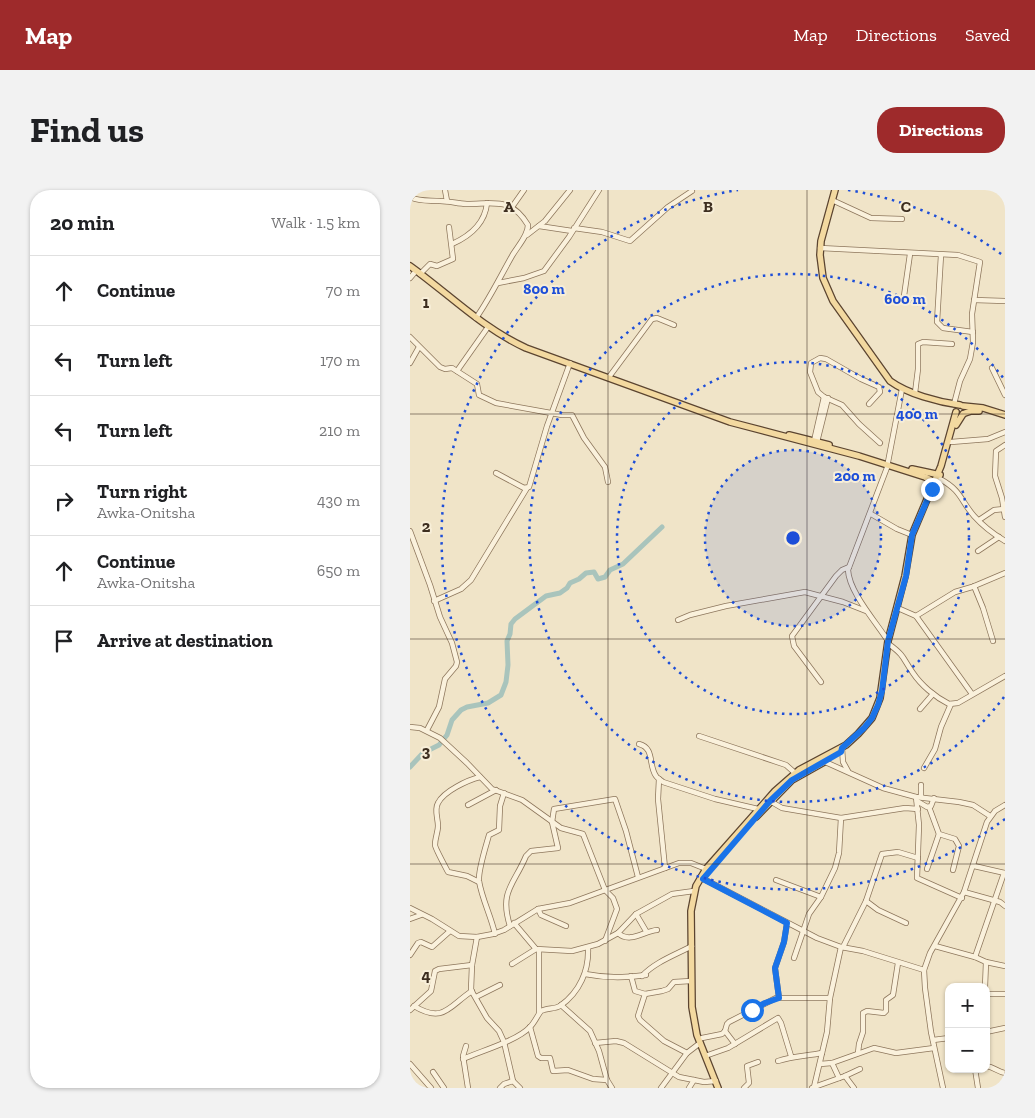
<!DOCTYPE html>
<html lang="en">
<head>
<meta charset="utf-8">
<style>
	body { margin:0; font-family:"Zilla Slab",serif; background:#f2f2f2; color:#202124 }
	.controls { position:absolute; right:15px; bottom:15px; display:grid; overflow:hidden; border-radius:10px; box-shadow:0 1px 4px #0004 }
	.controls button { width:45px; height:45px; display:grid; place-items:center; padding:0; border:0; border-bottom:1px solid #e0e0e0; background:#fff; color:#202124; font:25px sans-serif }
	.stop { position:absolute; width:15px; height:15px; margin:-11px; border:4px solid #1a73e8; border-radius:50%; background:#fff }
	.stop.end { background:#1a73e8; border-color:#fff; box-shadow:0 1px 5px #0008 }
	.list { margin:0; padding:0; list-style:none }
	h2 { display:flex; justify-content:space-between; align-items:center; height:65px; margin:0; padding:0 20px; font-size:21px }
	h2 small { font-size:16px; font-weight:400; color:#757577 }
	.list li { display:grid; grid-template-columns:32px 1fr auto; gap:15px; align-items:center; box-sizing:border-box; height:70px; padding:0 20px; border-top:1px solid #e0e0e0 }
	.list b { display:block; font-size:19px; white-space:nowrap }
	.list p { margin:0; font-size:16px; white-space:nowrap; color:#757577 }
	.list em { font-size:16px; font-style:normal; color:#757577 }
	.icon { flex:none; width:28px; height:28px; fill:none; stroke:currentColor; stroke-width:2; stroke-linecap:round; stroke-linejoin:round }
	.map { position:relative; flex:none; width:595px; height:898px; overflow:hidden; border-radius:20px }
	header { display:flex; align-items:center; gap:30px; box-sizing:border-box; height:70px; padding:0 25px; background:#9e2a2b; color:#fff }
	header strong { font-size:24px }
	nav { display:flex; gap:28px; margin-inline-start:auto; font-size:18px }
	.intro { display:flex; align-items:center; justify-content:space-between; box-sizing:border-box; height:120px; padding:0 30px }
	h1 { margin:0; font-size:35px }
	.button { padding:12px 22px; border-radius:20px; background:#9e2a2b; color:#fff; font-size:18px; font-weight:700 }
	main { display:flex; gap:30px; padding:0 30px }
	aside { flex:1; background:#fff; border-radius:20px; box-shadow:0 1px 4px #0004 }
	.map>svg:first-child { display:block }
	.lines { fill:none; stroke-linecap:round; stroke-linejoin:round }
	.river { stroke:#a9c4bc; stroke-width:5 }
	.minor-casing { stroke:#8d765c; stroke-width:6 }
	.major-casing { stroke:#5b4430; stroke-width:8 }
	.minor { stroke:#faf1dc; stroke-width:4.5 }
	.major { stroke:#f3d9a0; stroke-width:5.5 }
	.route { stroke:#1a73e8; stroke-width:6 }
	.grid { fill:none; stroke:#3d2e20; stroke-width:1; stroke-opacity:0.55 }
	.ring { fill:none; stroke:#1d4ed8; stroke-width:2.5; stroke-dasharray:2.5 5 }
	.grid-label { font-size:16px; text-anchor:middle; font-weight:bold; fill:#3d2e20; stroke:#f7eed8; stroke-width:4; stroke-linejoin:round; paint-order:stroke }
	.centre { fill:#1d4ed8; stroke:#f7eed8; stroke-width:2.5 }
	.ring-label { font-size:15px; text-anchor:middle; font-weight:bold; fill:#1d4ed8; stroke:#f7eed8; stroke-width:4; stroke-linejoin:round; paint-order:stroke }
</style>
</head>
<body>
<header>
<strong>Map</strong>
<nav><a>Map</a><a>Directions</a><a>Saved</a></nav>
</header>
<div class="intro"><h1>Find us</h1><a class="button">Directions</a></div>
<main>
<aside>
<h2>20 min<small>Walk · 1.5 km</small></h2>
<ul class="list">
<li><svg class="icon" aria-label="ahead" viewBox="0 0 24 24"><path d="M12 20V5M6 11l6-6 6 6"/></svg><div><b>Continue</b></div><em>70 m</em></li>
<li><svg class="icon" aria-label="left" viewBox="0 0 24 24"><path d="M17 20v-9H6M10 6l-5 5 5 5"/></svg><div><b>Turn left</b></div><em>170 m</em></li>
<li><svg class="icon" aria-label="left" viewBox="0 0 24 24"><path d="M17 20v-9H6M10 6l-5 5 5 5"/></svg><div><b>Turn left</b></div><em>210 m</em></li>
<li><svg class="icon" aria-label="right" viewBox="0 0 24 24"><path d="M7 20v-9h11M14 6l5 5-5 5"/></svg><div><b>Turn right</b><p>Awka-Onitsha</p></div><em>430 m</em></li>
<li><svg class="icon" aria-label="ahead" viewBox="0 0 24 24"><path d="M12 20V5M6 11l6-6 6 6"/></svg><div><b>Continue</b><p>Awka-Onitsha</p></div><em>650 m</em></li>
<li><svg class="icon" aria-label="arrive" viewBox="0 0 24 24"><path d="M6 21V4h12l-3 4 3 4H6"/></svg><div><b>Arrive at destination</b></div></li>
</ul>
</aside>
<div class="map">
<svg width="595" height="898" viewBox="0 0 595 898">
	<rect width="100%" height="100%" fill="#f0e4c8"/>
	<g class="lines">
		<polyline class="river" points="0,577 13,563 29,555 37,545 42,530 51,520 57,517 78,513 91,505 96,492 98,475 97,451 100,444 101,434 105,429 136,406 150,403 157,398 160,393 169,389 176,383 184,382 188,389 195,387 200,380 213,374 252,337"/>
		<g class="minor-casing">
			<g id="minor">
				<polyline points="35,0 37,11"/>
				<path d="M0,7c10,5 20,3 30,4 10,0 18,3 27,3 28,0 44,-7 61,21 0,11 -11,22 -16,31 -12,21 -22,42 -36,62"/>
				<polyline points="422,10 461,28 492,29"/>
				<polyline points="102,17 114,0"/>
				<polyline points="129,36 162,41"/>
				<polyline points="164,38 192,42 220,51 258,17 282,1"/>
				<polyline points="117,45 135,31 160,0"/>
				<path d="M42,54c18,-8 33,-20 35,-41"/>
				<polyline points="410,58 548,65 570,72 562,124 563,152 560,169 550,191 544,214"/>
				<polyline points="531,65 527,132 533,138 563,142"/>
				<polyline points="10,84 20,74 27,76 43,69 39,37"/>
				<polyline points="0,88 6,81"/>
				<polyline points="88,93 114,88 134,81 159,47 189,0"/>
				<polyline points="494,106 500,64"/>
				<polyline points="564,110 595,111"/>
				<polyline points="0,147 30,177 35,179 42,178 67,194 69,205 86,213 152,225 162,225 174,248 195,277 198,292"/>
				<polyline points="0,173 9,157"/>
				<polyline points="582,178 595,205"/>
				<polyline points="47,181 78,137"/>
				<polyline points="199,187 242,129 247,128 264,135"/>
				<polyline points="505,203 508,179 508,154 513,152 542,154"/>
				<polyline points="459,214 470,202 469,197 451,189 416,169 410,168 401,173 400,182 408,202 414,207 432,215 449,234 470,253"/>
				<polyline points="404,251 414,207"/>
				<polyline points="407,252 418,208"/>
				<polyline points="541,252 578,249 595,242"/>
				<polyline points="595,255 586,261 585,286 592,308 595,327"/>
				<polyline points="478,272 492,199"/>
				<path d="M478,275l-40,105c1,22 28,52 40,71"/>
				<polyline points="86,283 114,298 119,297 137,236 160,173"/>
				<path d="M530,289c22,12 20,21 34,37 8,9 21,19 31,25"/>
				<polyline points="461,324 487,339 502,345"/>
				<polyline points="569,330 584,320 594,319"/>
				<polyline points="0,341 20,395 30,427 42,453 47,472 46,476 35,489 29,517 17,540"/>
				<polyline points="568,361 589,347"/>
				<polyline points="564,396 573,418 583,451"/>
				<polyline points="24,411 51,399 61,390 117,298"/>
				<polyline points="490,419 506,426 562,504"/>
				<polyline points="506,426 545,402 562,397 595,383"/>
				<polyline points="268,430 280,425 316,416 395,402 433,412 456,421"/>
				<path d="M480,455c15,11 13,14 23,28 8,12 22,24 36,31l9,-1 47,-27"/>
				<polyline points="411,492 384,456 382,446 426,386 432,380 439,377"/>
				<polyline points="510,519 523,504"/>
				<polyline points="0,537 10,538 30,548 57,573 82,599 112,610 151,638 173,644 195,700 203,708 207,719 195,751"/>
				<polyline points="289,546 376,575 385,583"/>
				<path d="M229,554c16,4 9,21 17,32 0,1 6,5 7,6l52,17 43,10"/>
				<polyline points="432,558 433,572 438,581"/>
				<polyline points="413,571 473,598 506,607 549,612 563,615 580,626"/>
				<polyline points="514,578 525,559 531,537 541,514"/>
				<polyline points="249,589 248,609 255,678"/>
				<polyline points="506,607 509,635 507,688 552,708"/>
				<polyline points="511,607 511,595"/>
				<polyline points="360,611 372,618 431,628 495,618 508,619"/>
				<polyline points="507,611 517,617 521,616 524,608"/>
				<polyline points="58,615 86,600"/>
				<polyline points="519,617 529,644 545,649 549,656 543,680"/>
				<polyline points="564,676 595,683"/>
				<polyline points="517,679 529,644"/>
				<polyline points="290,687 407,748 431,757 453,761 514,780"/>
				<polyline points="366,690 411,707"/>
				<path d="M69,692l-12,-6 -19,-4c-2,-4 -13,-24 -13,-27 0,-7 3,-13 3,-19 0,-8 -4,-16 0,-23 6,-12 30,-23 42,-26"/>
				<polyline points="554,702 590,712 595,716"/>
				<polyline points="456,711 468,720 496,733"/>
				<polyline points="0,718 22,729 49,746 67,747 83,744 94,740 128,719 160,713 269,673 281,673 296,679"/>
				<polyline points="128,719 131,725 156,736"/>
				<polyline points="226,724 236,741"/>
				<polyline points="0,729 11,725"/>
				<polyline points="104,733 126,759 162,761 188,754 208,743 226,724 262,704 284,701"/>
				<path d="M100,736c-11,-35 4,-41 16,-70l5,-5 27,-3 -6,-26 2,-13 61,-10 11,32 12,46"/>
				<path d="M208,743c12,11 26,-2 39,-3"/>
				<path d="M85,744c-4,-18 -13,-35 -16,-53 -1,-11 7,-35 10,-46l10,-5 1,-24 4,-13"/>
				<polyline points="67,747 62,775 61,800 77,828 89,841 94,852 103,891 110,898"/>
				<polyline points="525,756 565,767 576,772 595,776"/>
				<polyline points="433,757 456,711 472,664 488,662 508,668"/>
				<polyline points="0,765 8,753 11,752 22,757 40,741"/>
				<polyline points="565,767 594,683"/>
				<polyline points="384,768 399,724 411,707 425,678 429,663 431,628"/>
				<polyline points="102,774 126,759"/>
				<path d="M175,784c20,4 41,4 61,1"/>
				<polyline points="221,786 225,801 235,804 252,801 258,799 264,792 281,791"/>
				<path d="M232,786c13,-14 33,-21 50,-30"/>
				<polyline points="575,797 576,772"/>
				<polyline points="235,804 228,826 230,830 254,851 277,863"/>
				<polyline points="576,804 595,804"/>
				<polyline points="66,807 90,795"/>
				<polyline points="369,808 365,778 374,752 377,733"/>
				<polyline points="151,815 180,841 189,861 197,890 202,898"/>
				<path d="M4,816c30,18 35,0 58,-15"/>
				<polyline points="0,820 21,801 25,781 29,779 62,775"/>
				<polyline points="129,823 129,760"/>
				<polyline points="120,837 128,866 131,868 140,868 143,881 158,880 183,889 197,890"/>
				<polyline points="315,841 325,854"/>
				<polyline points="576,842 595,838"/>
				<polyline points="292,848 312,844 315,841 317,834 319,832 366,808 420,808"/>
				<polyline points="523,850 539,848"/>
				<polyline points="185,853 206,851 214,853 269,887 294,892 306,891"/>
				<polyline points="56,856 53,866 58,898"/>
				<polyline points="448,863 449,854 453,842 453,823 457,821 474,823 476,821 476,810 483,805 488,773"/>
				<polyline points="298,865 318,858 368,828 371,833 381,866"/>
				<path d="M53,869c18,-8 54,-18 67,-32 5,-5 7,-11 11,-16 6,-3 14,-2 19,-5 20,-14 29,-36 28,-58"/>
				<path d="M368,871c15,-5 29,-5 44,-8"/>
				<polyline points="422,873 429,888"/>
				<polyline points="0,874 21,898"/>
				<polyline points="410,874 422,873 464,858 486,863 524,858"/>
				<path d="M576,876c8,1 12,6 19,7"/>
				<polyline points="565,879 568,898"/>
				<polyline points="23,882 34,898"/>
				<polyline points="435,886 444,898"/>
				<polyline points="404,897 435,886 450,879"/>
				<polyline points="90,898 94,894 103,891"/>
				<polyline points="251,898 277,863 290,853"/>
				<polyline points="279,898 284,890"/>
				<polyline points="334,898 339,893 337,876 348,872"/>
				<polyline points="402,898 404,897 417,842 420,808 431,757"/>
				<polyline points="533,898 521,842 515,798 514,780 520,763 554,702 577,632 585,621 595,615"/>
			</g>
		</g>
		<g class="major-casing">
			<g id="major">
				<path d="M425,0l-14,51 -1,14 3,23 10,23 57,80c18,13 48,21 70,24"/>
				<path d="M0,76c39,28 72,62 116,82l204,74 129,34 66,21 13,7"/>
				<polyline points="553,216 573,218 595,225"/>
				<polyline points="555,223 561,221 569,221"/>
				<polyline points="546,235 553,224"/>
				<polyline points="379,245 419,255"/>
				<polyline points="502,279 530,285"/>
				<polyline points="346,627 382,590 414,572"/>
				<polyline points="308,898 287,845 282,817 281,721 286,696 296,679 365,601 389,580 436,555 448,544 462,528 470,508 478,451 495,386 502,345 531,276 546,222"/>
			</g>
		</g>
		<use href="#minor" class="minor"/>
		<use href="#major" class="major"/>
	</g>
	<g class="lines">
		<polyline class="route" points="342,820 355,813 369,808 365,778 374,752 377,733 293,689 360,611 382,590 431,562 432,558 454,538 462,528 468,515 472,501 478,451 496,386 502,345 522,299"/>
	</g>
	<path class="grid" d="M198,0v898M397,0v898M0,224h595M0,449h595M0,674h595"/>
	<circle cx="383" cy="348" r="88" fill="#1d4ed8" fill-opacity=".12"/>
	<g class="ring">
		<circle cx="383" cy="348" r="88"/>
		<circle cx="383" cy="348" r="176"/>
		<path d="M594 507A264 264 0 1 1 594 189"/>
		<path d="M595 629A352 352 0 1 1 328 0M438 0A352 352 0 0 1 595 67"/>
	</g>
	<g class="grid-label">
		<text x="99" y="22">A</text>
		<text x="298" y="22">B</text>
		<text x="496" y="22">C</text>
		<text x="16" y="118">1</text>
		<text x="16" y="342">2</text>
		<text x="16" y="567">3</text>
		<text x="16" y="791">4</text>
	</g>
	<circle cx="383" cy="348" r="8" class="centre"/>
	<g class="ring-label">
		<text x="134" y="104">800 m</text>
		<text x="495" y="114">600 m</text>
		<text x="507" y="229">400 m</text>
		<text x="445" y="291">200 m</text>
	</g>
</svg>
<div class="controls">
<button>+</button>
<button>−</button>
</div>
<div class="stop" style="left:342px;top:820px"></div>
<div class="stop end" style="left:522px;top:299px"></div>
</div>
</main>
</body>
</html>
